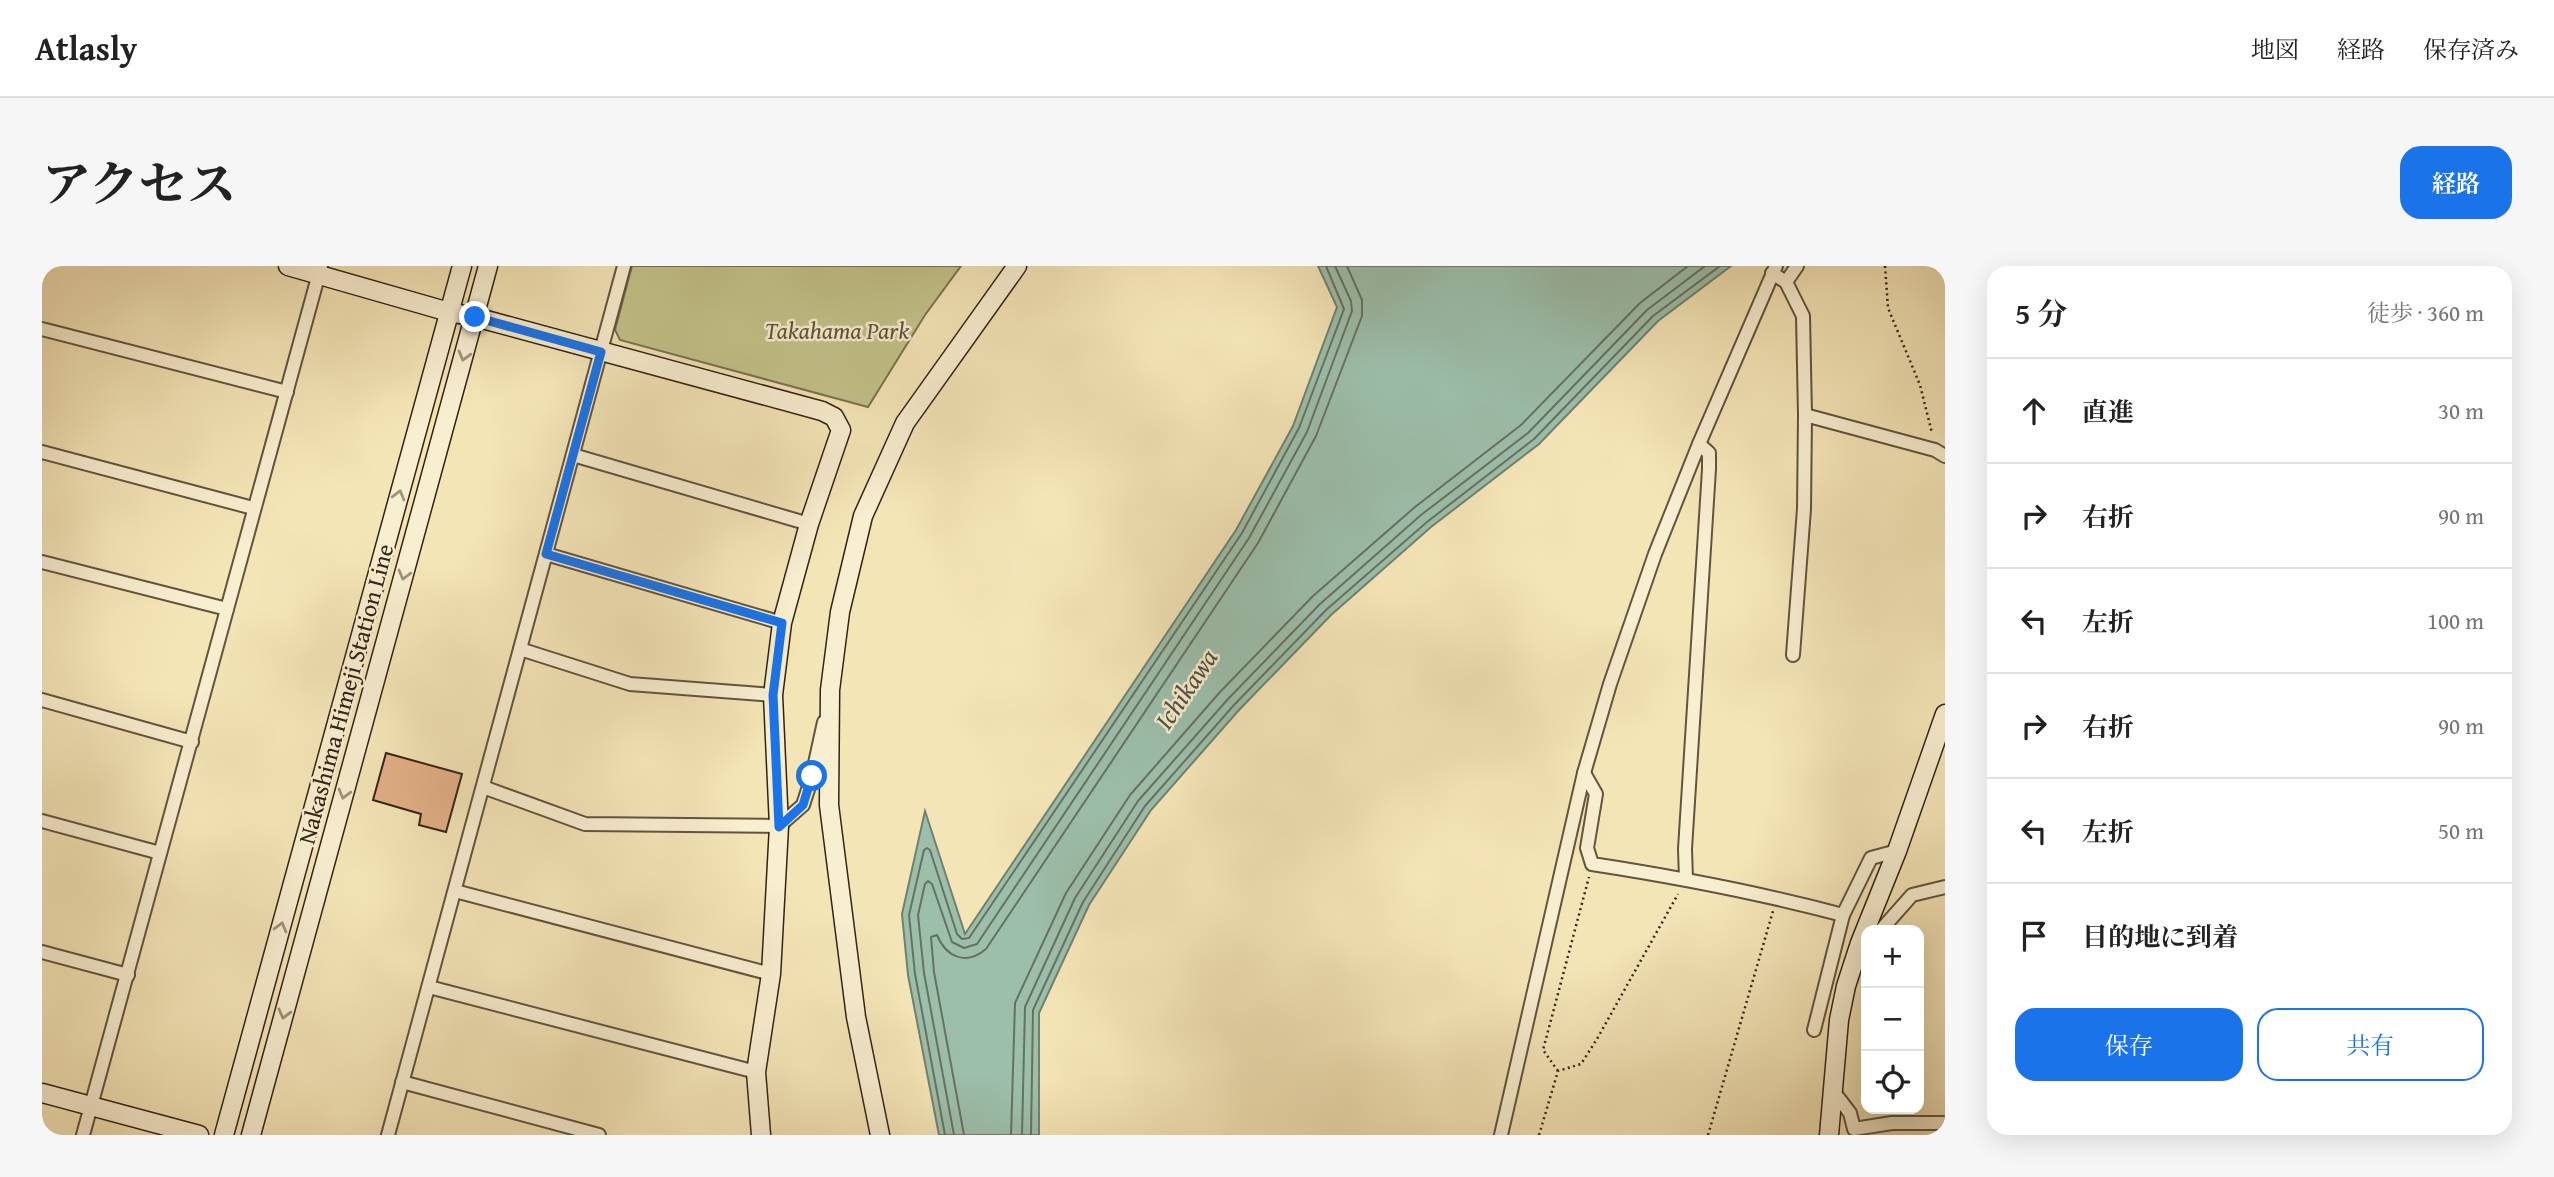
<!DOCTYPE html>
<html lang="ja">
<head>
<meta charset="utf-8">
<style>
	body { margin:0; font-family:"Gentium Book Plus","Noto Serif JP",serif; background:#f6f6f6; color:#222 }
	.controls { position:absolute; right:21px; bottom:21px; display:grid; overflow:hidden; border-radius:14px; box-shadow:0 7px 28px #0002 }
	.controls button { width:63px; height:63px; display:grid; place-items:center; padding:0; border:0; border-bottom:2px solid #e0e0e0; background:#fff; color:#222; font:35px sans-serif }
	.stop { position:absolute; width:21px; height:21px; margin:-16px; border:5px solid #1a73e8; border-radius:50%; background:#fff }
	.stop.end { background:#1a73e8; border-color:#fff; box-shadow:0 2px 7px #0008 }
	.list { margin:0; padding:0; list-style:none }
	h2 { display:flex; justify-content:space-between; align-items:center; height:91px; margin:0; padding:0 28px; font-size:30px }
	h2 small { font-size:23px; font-weight:400; color:#767676 }
	.list li { display:grid; grid-template-columns:46px 1fr auto; gap:21px; align-items:center; box-sizing:border-box; height:105px; padding:0 28px; border-top:2px solid #e0e0e0 }
	.list b { display:block; font-size:26px; white-space:nowrap }
	.list em { font-size:23px; font-style:normal; color:#767676 }
	.actions { display:flex; gap:14px; padding:21px 28px }
	.actions a { flex:1; padding:16px 0; border:2px solid #1a73e8; border-radius:21px; text-align:center; font-size:24px; color:#1a73e8 }
	.actions .main { background:#1a73e8; color:#fff }
	.icon { flex:none; width:38px; height:38px; fill:none; stroke:currentColor; stroke-width:2; stroke-linecap:round; stroke-linejoin:round }
	.map { position:relative; flex:none; width:1903px; height:869px; overflow:hidden; border-radius:21px }
	header { display:flex; align-items:center; gap:42px; box-sizing:border-box; height:98px; padding:0 35px; background:#fff; border-bottom:2px solid #e0e0e0 }
	header strong { font-size:33px }
	nav { display:flex; gap:38px; margin-inline-start:auto; font-size:24px }
	.intro { display:flex; align-items:center; justify-content:space-between; box-sizing:border-box; height:168px; padding:0 42px }
	h1 { margin:0; font-size:49px }
	.button { padding:18px 32px; border-radius:21px; background:#1a73e8; color:#fff; font-size:24px; font-weight:700 }
	main { display:flex; gap:42px; padding:0 42px }
	aside { flex:1; background:#fff; border-radius:21px; box-shadow:0 7px 28px #0002 }
	.map>svg:first-child { display:block }
	.green { fill:#c2c289; stroke:#7a734e; stroke-width:2 }
	.water { fill:#9cbfac; stroke:#71816f; stroke-width:2 }
	.lines { fill:none; stroke-linecap:round; stroke-linejoin:round }
	.shore { stroke:#667260; stroke-width:2 }
	.building { fill:#e3b088; stroke:#312414; stroke-width:2 }
	.street-casing { stroke:#62543d; stroke-width:16 }
	.secondary-casing { stroke:#312414; stroke-width:21 }
	.path { stroke:#312414; stroke-width:2.5; stroke-dasharray:2 3.5; stroke-linecap:butt }
	.street { stroke:#f8eed0; stroke-width:12 }
	.secondary { stroke:#f8eed0; stroke-width:18 }
	.oneway { stroke:#9e937b }
	.route { stroke:#1a73e8; stroke-width:9 }
	.labels { text-anchor:middle; stroke-width:5; stroke-linejoin:round; paint-order:stroke }
	.park-label { font-size:24px; font-style:italic; fill:#5c5337; stroke:#f8eed0 }
	.street-label { font-size:24px; fill:#312414; stroke:#f8eed0 }
	.water-label { font-size:26px; font-style:italic; fill:#515242; stroke:#f8eed0 }
</style>
</head>
<body>
<header>
<strong>Atlasly</strong>
<nav><a>地図</a><a>経路</a><a>保存済み</a></nav>
</header>
<div class="intro"><h1>アクセス</h1><a class="button">経路</a></div>
<main>
<div class="map">
<svg width="1903" height="869" viewBox="0 0 1903 869">
	<rect width="100%" height="100%" fill="#f4e5b7"/>
	<filter id="stains"><feTurbulence type="fractalNoise" baseFrequency=".00286" numOctaves="4"/><feColorMatrix values="0 0 0 0 .2 0 0 0 0 .09 0 0 0 0 .02 0 0 0 .5 -.17"/></filter>
	<radialGradient id="worn" r=".72"><stop offset=".6" stop-color="#630" stop-opacity="0"/><stop offset="1" stop-color="#630" stop-opacity=".3"/></radialGradient>
	<polygon class="green" points="590,0 919,0 883,49 826,141 578,74 573,64"/>
	<polygon class="water" points="1276,0 1689,0 1616,55 1497,178 1389,261 1289,349 1197,444 1109,544 1047,639 997,747 997,869 897,869 866,709 860,648 883,545 923,668 1194,264 1251,160 1295,41"/>
	<g class="lines">
		<g class="shore">
			<polyline points="903,869 873,708 867,649 882,584 885,582 888,584 915,668 920,673 927,672 1200,267 1257,162 1302,43 1284,0"/>
			<polyline points="912,869 882,707 876,649 883,618 886,615 890,618 910,676 922,682 935,678 1207,272 1265,166 1310,45 1309,35 1293,0"/>
			<path d="M922,869l-30,-163 -3,-35 6,-2c9,22 29,31 49,14l272,-406 58,-107 46,-120v-16l-15,-34"/>
			<polyline points="969,869 973,737 1024,627 1088,529 1178,426 1271,330 1373,241 1479,159 1598,37 1646,0"/>
			<polyline points="980,869 983,741 1033,632 1096,535 1186,433 1278,338 1379,249 1486,167 1605,44 1663,0"/>
			<polyline points="989,869 991,744 1041,636 1103,540 1192,439 1284,344 1385,256 1492,173 1611,50 1678,0"/>
		</g>
	</g>
	<polygon class="building" points="344,487 420,508 404,566 377,559 379,548 331,534"/>
	<g class="lines">
		<g class="street-casing">
			<g id="street">
				<polyline points="1730,7 1744,16 1761,50 1763,149 1893,184 1903,190"/>
				<polyline points="1744,16 1755,0"/>
				<polyline points="0,63 245,126"/>
				<polyline points="0,186 211,242"/>
				<polyline points="531,189 767,258"/>
				<polyline points="504,288 740,357"/>
				<polyline points="0,296 185,343"/>
				<polyline points="478,383 588,418 731,429"/>
				<polyline points="1751,389 1762,243 1763,149"/>
				<polyline points="0,434 150,476"/>
				<path d="M1542,507l12,21 -9,54 5,16c85,13 168,29 251,51l28,-57 26,-7"/>
				<polyline points="441,521 543,558 737,560 761,539 770,511 782,456"/>
				<polyline points="0,555 118,587"/>
				<polyline points="1644,613 1643,583 1667,203 1667,187 1657,178"/>
				<polyline points="413,625 729,708"/>
				<polyline points="1839,664 1870,629 1903,621"/>
				<polyline points="0,686 86,709"/>
				<polyline points="387,721 714,806"/>
				<polyline points="1772,764 1801,649"/>
				<polyline points="360,816 557,869"/>
				<polyline points="1791,825 1808,847 1812,863 1850,857 1903,857"/>
				<polyline points="41,869 279,0"/>
				<polyline points="346,869 582,0"/>
				<polyline points="1459,869 1542,507 1568,418 1613,288 1657,178 1734,0"/>
			</g>
		</g>
		<g class="secondary-casing">
			<g id="secondary">
				<polyline points="246,0 407,46 433,51 780,145 792,151 799,164 767,258 740,357 731,429 737,560 729,708 714,806 719,869"/>
				<polyline points="0,827 157,869"/>
				<polyline points="182,869 420,0"/>
				<polyline points="209,869 446,0"/>
				<polyline points="838,869 814,751 787,539 788,424 798,346 821,250 863,157 975,0"/>
				<polyline points="1787,869 1797,754 1804,720 1818,677 1855,585 1903,448"/>
			</g>
		</g>
		<g class="path">
			<polyline points="1843,0 1846,42 1878,119 1890,167"/>
			<polyline points="1516,805 1501,784 1547,611"/>
			<polyline points="1497,869 1516,805 1539,798 1555,773 1636,628"/>
			<polyline points="1666,869 1731,645"/>
		</g>
		<use href="#street" class="street"/>
		<use href="#secondary" class="secondary"/>
	</g>
	<defs><path id="oneway-chevron" d="M-2-3.5L2.5 0L-2 3.5" fill="none" stroke-width="1.6" stroke-linecap="round" stroke-linejoin="round" transform="scale(1.75)"/></defs>
	<g class="oneway">
		<use href="#oneway-chevron" transform="translate(422 90) rotate(105)"/>
		<use href="#oneway-chevron" transform="translate(357 229) rotate(-75)"/>
		<use href="#oneway-chevron" transform="translate(362 309) rotate(105)"/>
		<use href="#oneway-chevron" transform="translate(302 528) rotate(105)"/>
		<use href="#oneway-chevron" transform="translate(239 661) rotate(-75)"/>
		<use href="#oneway-chevron" transform="translate(242 748) rotate(105)"/>
	</g>
	<g class="lines">
		<polyline class="route" points="433,51 559,86 504,288 740,357 731,429 737,561 761,539 770,510"/>
	</g>
	<g class="labels">
		<g class="park-label">
			<text x="795" y="73">Takahama Park</text>
		</g>
		<g class="street-label">
			<text transform="translate(304 428) rotate(-75)" y="8">Nakashima Himeji Station Line</text>
		</g>
		<g class="water-label">
			<text transform="translate(1144 423) rotate(-56)" y="9">Ichikawa</text>
		</g>
	</g>
	<rect width="100%" height="100%" filter="url(#stains)"/>
	<rect width="100%" height="100%" fill="url(#worn)"/>
</svg>
<div class="controls">
<button>+</button>
<button>−</button>
<button><svg class="icon" aria-label="locate" viewBox="0 0 24 24"><circle cx="12" cy="12" r="6"/><path d="M12 2v4M12 18v4M2 12h4M18 12h4"/></svg></button>
</div>
<div class="stop" style="left:770px;top:510px"></div>
<div class="stop end" style="left:433px;top:51px"></div>
</div>
<aside>
<h2>5 分<small>徒歩 · 360 m</small></h2>
<ul class="list">
<li><svg class="icon" aria-label="ahead" viewBox="0 0 24 24"><path d="M12 20V5M6 11l6-6 6 6"/></svg><div><b>直進</b></div><em>30 m</em></li>
<li><svg class="icon" aria-label="right" viewBox="0 0 24 24"><path d="M7 20v-9h11M14 6l5 5-5 5"/></svg><div><b>右折</b></div><em>90 m</em></li>
<li><svg class="icon" aria-label="left" viewBox="0 0 24 24"><path d="M17 20v-9H6M10 6l-5 5 5 5"/></svg><div><b>左折</b></div><em>100 m</em></li>
<li><svg class="icon" aria-label="right" viewBox="0 0 24 24"><path d="M7 20v-9h11M14 6l5 5-5 5"/></svg><div><b>右折</b></div><em>90 m</em></li>
<li><svg class="icon" aria-label="left" viewBox="0 0 24 24"><path d="M17 20v-9H6M10 6l-5 5 5 5"/></svg><div><b>左折</b></div><em>50 m</em></li>
<li><svg class="icon" aria-label="arrive" viewBox="0 0 24 24"><path d="M6 21V4h12l-3 4 3 4H6"/></svg><div><b>目的地に到着</b></div></li>
</ul>
<div class="actions"><a class="main">保存</a><a>共有</a></div>
</aside>
</main>
</body>
</html>
